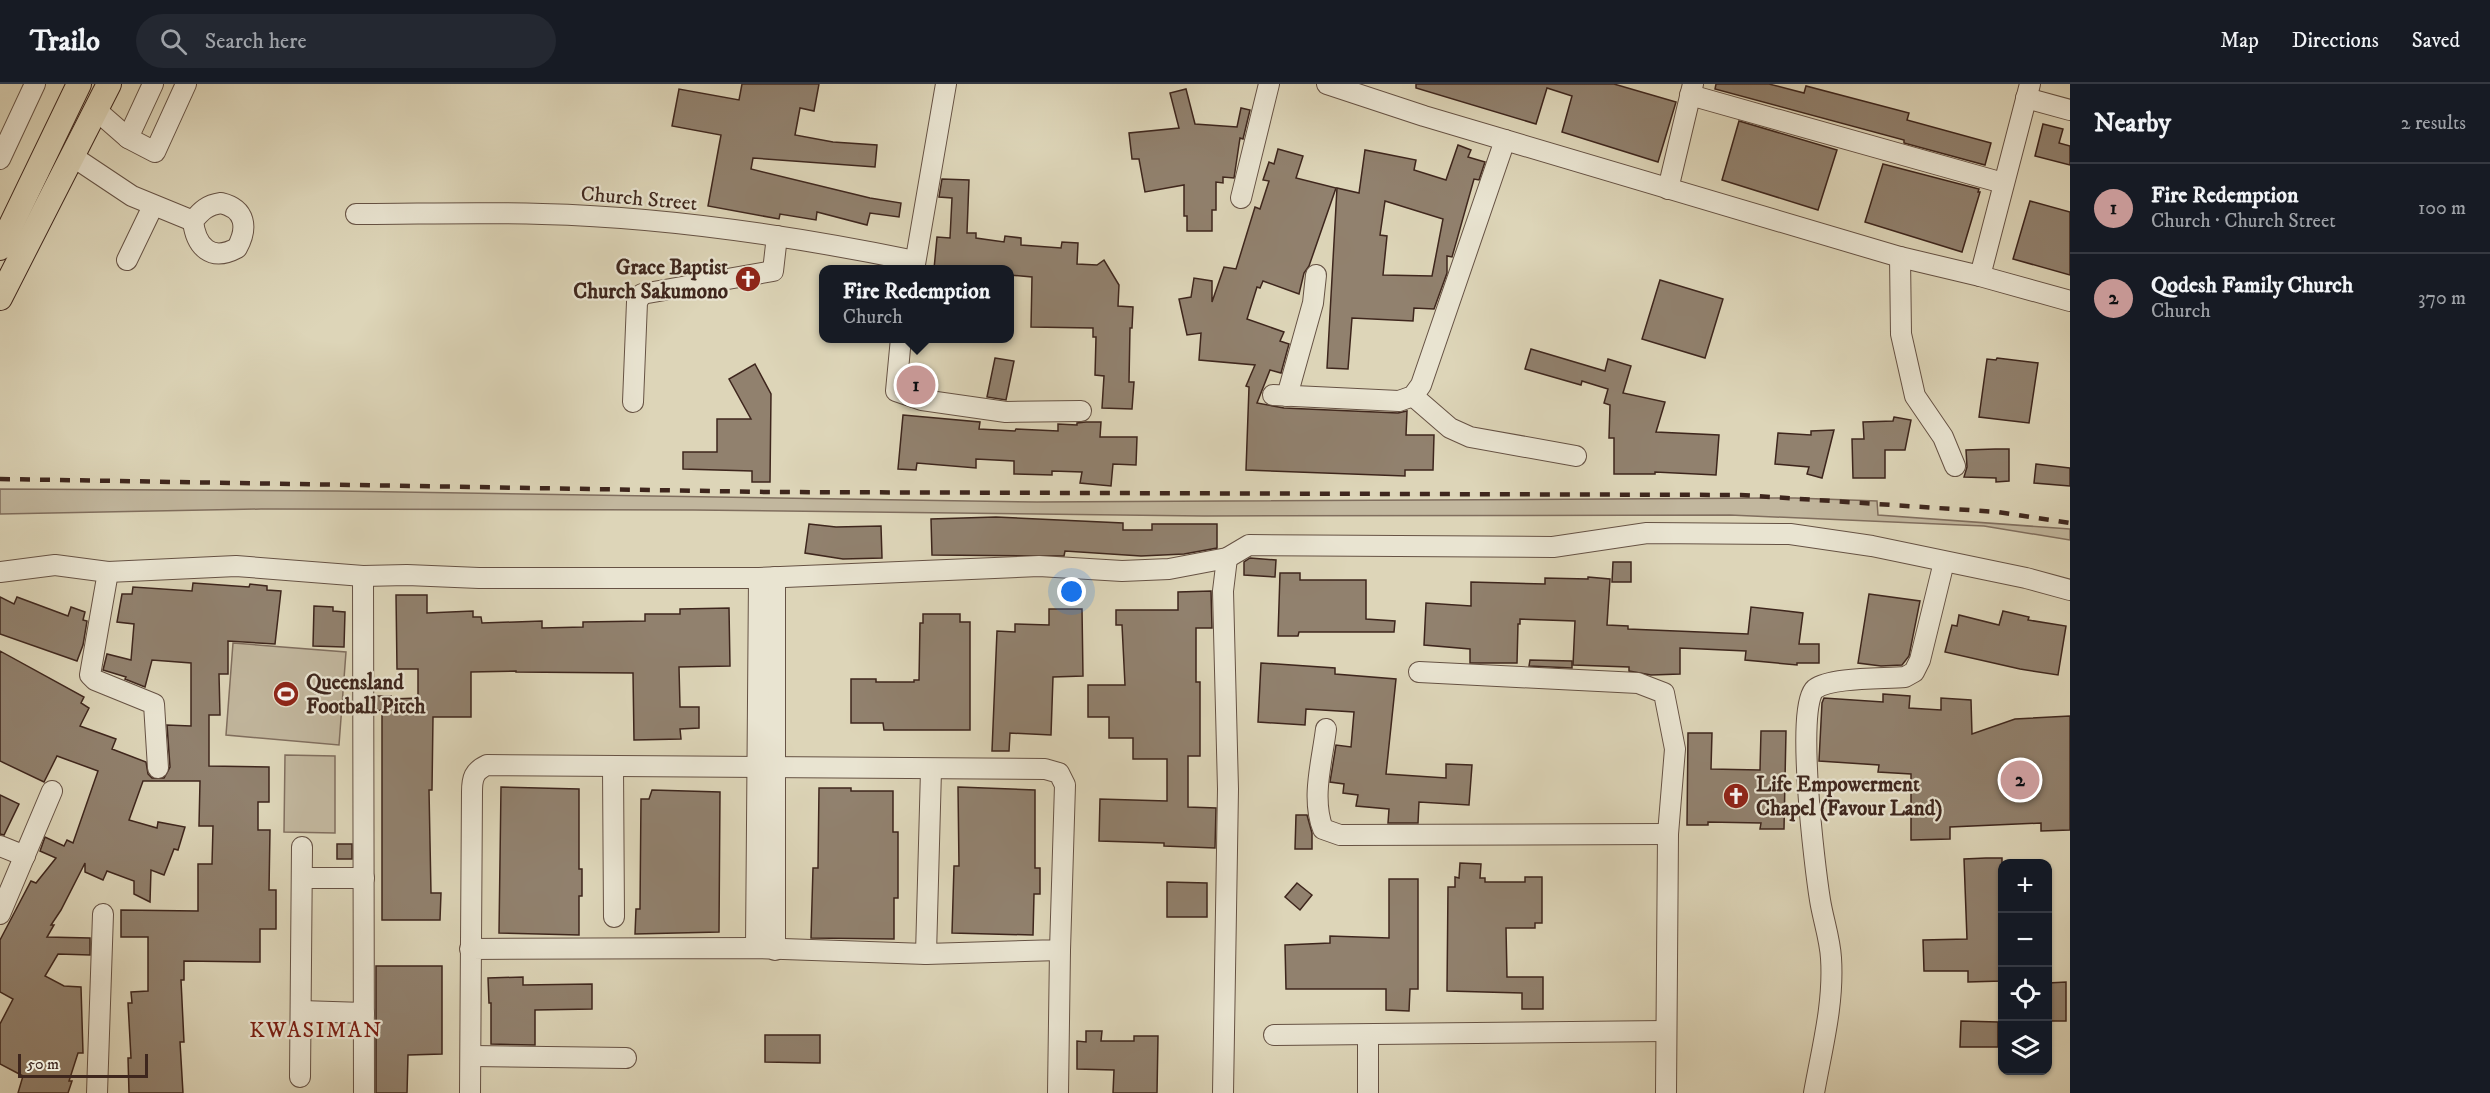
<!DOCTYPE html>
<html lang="en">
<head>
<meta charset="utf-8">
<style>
	body { margin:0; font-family:"IM FELL DW Pica",serif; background:#242831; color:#f1f3f6 }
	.controls { position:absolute; right:18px; bottom:18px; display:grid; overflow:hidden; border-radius:12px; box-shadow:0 2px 4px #0004 }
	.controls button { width:54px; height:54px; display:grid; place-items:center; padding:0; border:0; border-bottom:2px solid #363941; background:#171b24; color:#f1f3f6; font:30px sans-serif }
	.scale { position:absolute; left:18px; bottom:15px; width:130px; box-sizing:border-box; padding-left:6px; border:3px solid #3e261d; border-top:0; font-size:16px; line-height:21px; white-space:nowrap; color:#3e261d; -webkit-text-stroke:4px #e9e4d1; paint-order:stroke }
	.you { position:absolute; left:1072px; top:508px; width:21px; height:21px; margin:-15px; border:4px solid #fff; border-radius:50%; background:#1a73e8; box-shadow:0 0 0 9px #1a73e833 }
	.badge { display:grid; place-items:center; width:39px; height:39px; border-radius:50%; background:#c59692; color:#111; font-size:20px; font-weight:700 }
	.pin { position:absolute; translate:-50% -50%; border:3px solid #fff; box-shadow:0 2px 6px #0006 }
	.popup { position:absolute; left:819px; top:181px; width:195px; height:78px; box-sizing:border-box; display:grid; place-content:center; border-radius:12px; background:#171b24; filter:drop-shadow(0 2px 4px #0005); font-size:20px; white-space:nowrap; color:#9ea1a6 }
	.popup b { font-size:22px; color:#f1f3f6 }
	.popup::after { content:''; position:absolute; left:50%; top:100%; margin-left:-12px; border:12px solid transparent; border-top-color:#171b24 }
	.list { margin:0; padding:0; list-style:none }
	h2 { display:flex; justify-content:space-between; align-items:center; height:78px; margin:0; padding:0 24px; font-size:26px }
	h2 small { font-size:20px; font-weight:400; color:#9ea1a6 }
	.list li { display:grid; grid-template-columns:39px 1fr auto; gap:18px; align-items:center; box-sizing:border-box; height:90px; padding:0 24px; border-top:2px solid #363941 }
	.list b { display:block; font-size:22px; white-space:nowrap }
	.list p { margin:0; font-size:20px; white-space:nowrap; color:#9ea1a6 }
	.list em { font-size:20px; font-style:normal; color:#9ea1a6 }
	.icon { flex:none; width:33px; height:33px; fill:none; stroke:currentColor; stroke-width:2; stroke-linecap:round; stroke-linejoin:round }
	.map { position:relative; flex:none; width:2070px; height:1009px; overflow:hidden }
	header { display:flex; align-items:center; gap:36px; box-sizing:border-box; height:84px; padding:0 30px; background:#171b24; border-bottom:2px solid #363941 }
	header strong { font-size:28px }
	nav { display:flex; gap:33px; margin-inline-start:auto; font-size:21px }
	.search { width:420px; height:54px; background:#242831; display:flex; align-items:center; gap:15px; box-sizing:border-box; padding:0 21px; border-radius:33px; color:#9ea1a6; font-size:22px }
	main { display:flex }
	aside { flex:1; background:#171b24 }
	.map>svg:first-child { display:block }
	.green { fill:#c2b79e; stroke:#806e5e; stroke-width:1.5 }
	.building { fill:#91816e; stroke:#3e261d; stroke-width:1.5; fill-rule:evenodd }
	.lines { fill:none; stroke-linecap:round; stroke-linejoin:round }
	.minor-casing { stroke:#665244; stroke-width:22 }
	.major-casing { stroke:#3e261d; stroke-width:26 }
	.minor { stroke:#e9e4d1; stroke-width:20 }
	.major { stroke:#ddd5b8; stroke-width:24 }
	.rail { stroke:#3e261d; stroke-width:4.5; stroke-dasharray:10 10; stroke-linecap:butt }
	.labels { text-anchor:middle; stroke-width:4.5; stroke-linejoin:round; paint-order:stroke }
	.street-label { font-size:21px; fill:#3e261d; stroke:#e9e4d1 }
	.poi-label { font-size:21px; font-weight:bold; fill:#3e261d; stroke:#e9e4d1; text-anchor:start }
	.neighbourhood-label { font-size:22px; letter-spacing:1.5px; fill:#7a1f14; stroke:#e9e4d1 }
</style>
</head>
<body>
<header>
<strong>Trailo</strong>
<div class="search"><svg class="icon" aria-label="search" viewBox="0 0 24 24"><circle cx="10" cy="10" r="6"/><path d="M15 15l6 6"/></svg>Search here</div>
<nav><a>Map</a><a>Directions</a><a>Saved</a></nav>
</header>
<main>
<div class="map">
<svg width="2070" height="1009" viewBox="0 0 2070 1009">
	<rect width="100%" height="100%" fill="#ddd5b8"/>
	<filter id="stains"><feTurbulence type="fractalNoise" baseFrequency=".00333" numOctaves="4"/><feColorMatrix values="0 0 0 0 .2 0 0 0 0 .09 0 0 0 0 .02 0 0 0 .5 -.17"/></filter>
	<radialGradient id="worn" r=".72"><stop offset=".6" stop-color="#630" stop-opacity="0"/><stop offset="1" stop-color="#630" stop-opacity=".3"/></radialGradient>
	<g class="green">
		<polygon points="0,405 337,407 1037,418 1795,414 1877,417 1878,431 2070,445 2070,456 1984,442 1730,431 1204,432 694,426 261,425 0,430"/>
		<polygon points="233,559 346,568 339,661 226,651"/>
		<polygon points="285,671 335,672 335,749 284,748"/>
	</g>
	<g class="building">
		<polygon points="742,0 819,0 814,27 800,24 795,51 833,58 877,61 875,83 753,74 751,85 870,114 901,119 899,133 870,129 867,141 817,128 816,136 780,130 779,135 708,122 721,51 672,42 679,5 739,16"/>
		<polygon points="1416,0 1614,0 1676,18 1658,78 1562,48 1572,12 1547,4 1536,40 1416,4"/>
		<polygon points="1716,0 1769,0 1804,9 1806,2 1909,29 1907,36 1991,59 1985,81 1904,59 1904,56 1715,5"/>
		<polygon points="1186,5 1195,40 1237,43 1241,24 1250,26 1243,55 1240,54 1234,94 1223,93 1223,99 1216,98 1216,126 1212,126 1212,147 1187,147 1187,132 1184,132 1184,101 1145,108 1139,75 1132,75 1129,49 1179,44 1170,9"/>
		<polygon points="1739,37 1837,66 1818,126 1722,96"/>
		<polygon points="2043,40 2063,45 2059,59 2070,62 2070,81 2035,72"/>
		<path d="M1458,61l13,5 -3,7 17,5 -6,18 -5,-1 -22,78 -5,-1v17l-13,36 -20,-1 -1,13 -61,-3 -4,51 -21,-1 10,-180 22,5 6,-43 51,10 -2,10 32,10zM1385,117l58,18 -11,57 -49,-1 4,-39 -7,-1z"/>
		<polygon points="1278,65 1303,72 1296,94 1336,104 1309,182 1304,189 1299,210 1263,197 1260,204 1257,203 1247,235 1284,248 1280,257 1289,260 1281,289 1270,286 1257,319 1284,324 1398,329 1407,327 1406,351 1434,351 1433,386 1405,386 1405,392 1246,386 1249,303 1246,302 1255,281 1199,276 1201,249 1187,251 1179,215 1191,213 1194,194 1212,197 1212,218 1224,183 1236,185 1255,123 1260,125 1269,97 1263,96 1269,78 1274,80"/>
		<polygon points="1883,80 1979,105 1978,108 1980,108 1962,168 1865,138"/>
		<polygon points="942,95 969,96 967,149 976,149 976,154 1004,158 1005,152 1021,154 1021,161 1061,164 1062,158 1078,159 1077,180 1097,181 1104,176 1119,201 1118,222 1133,223 1132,244 1130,244 1129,298 1134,298 1132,325 1102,324 1104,292 1095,291 1096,253 1093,253 1093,244 1031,243 1032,193 1009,191 1009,186 934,185 937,153 950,154 952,114 939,113"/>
		<polygon points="2030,117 2070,128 2070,191 2013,175"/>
		<polygon points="1660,196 1723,215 1705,274 1642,255"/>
		<polygon points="1531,265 1605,287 1608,275 1631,282 1623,309 1665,318 1656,348 1719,351 1716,391 1655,388 1655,390 1614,390 1614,354 1609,354 1610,321 1604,319 1608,305 1582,297 1581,301 1525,285"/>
		<polygon points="995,274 1014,277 1006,316 987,313"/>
		<polygon points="1997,274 2038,279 2029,339 1979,333 1987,275 1996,276"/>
		<polygon points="755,280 771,310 770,398 752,398 752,387 683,385 683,368 717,368 717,335 751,335 729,295"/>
		<polygon points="903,331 980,338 979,345 1015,347 1016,345 1058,347 1058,340 1077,341 1077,339 1086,338 1101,338 1100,353 1137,353 1136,381 1113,380 1111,402 1080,399 1082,388 1052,387 1052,391 1014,390 1014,377 976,375 976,384 917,379 916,386 898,385"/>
		<polygon points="1894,333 1911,336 1905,366 1885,366 1885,394 1853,394 1852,355 1864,355 1863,338 1893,337"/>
		<polygon points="1834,346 1822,394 1807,390 1809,383 1775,380 1778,349 1811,351 1811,347"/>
		<polygon points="1995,365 2009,365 2009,397 1996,398 1996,394 1964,393 1967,383 1966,366"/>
		<polygon points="2036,380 2070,384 2070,402 2034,399"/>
		<polygon points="996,433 1123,439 1123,446 1152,446 1152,440 1217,440 1217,464 1184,470 1141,472 1065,467 1064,472 932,471 931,435"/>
		<polygon points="809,440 836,443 881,442 882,474 843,475 805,469"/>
		<polygon points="1250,474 1276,476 1275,493 1244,491 1244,478"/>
		<polygon points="1613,478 1631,478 1631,498 1612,498"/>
		<polygon points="1280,489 1300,489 1300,496 1366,496 1366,535 1395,537 1394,548 1299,548 1298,552 1278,552"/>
		<polygon points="1588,493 1610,495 1607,541 1628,542 1628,545 1748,550 1751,523 1803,529 1799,560 1819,560 1819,579 1797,579 1797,581 1745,576 1746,567 1680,564 1680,590 1651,591 1629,587 1629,583 1573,581 1575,537 1520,535 1520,540 1518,540 1517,579 1470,579 1470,565 1424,561 1426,519 1471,522 1471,498 1545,500 1545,494 1588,495"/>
		<polygon points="193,499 249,503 250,500 267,502 267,506 281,507 275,560 228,557 228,590 219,590 220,631 209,631 209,682 269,683 269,718 258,718 258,746 270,746 269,806 276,806 276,845 260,845 260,878 184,877 184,896 181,896 184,958 180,958 183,1009 129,1009 128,974 131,974 128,919 132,919 131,908 148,907 148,853 121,853 121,826 198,827 198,780 212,780 213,742 199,742 200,697 143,697 129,736 157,744 158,738 185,743 178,766 174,765 164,791 151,786 150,818 134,810 134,797 107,787 103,796 85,788 85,779 61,826 51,841 54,841 47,853 90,854 90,871 58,870 45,892 64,902 81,903 83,969 78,969 69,997 72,997 68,1009 18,1009 23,992 0,980 0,940 13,915 0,908 0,856 31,797 36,799 56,774 40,767 45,753 64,762 67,756 73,759 98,687 57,672 44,698 0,677 0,567 84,613 81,619 89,624 80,642 116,655 112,665 146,678 148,690 152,694 164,694 170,683 167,641 191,642 191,579 152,576 145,603 125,595 126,593 103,586 107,570 131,576 134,540 117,538 122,510 132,510 133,503 192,507"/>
		<polygon points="1211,507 1212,544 1196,544 1196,598 1200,598 1200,672 1188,672 1188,723 1216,724 1215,764 1164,762 1164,759 1099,757 1100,715 1167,717 1167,675 1133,675 1133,654 1109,654 1109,633 1088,633 1088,601 1125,601 1122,541 1116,541 1116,526 1178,526 1178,508"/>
		<polygon points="1869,510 1920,517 1909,572 1902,581 1881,582 1858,579"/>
		<polygon points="396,511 427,511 427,529 473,527 473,533 481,533 482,539 542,537 542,544 583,543 583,538 645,537 645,530 680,530 680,525 729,524 730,582 679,583 680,623 699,623 699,644 680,645 681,655 634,656 633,589 516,588 516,587 471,588 471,633 433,633 432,706 429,706 431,809 441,809 440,836 382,836 382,626 375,627 375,612 391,612 391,615 418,614 418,585 397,585"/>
		<polygon points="0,513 14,520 17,513 68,532 71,523 85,528 83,536 87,537 83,561 77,577 0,550"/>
		<polygon points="314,522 333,523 333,527 345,528 344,563 313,562"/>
		<polygon points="1049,525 1082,525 1083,592 1053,593 1051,651 1010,649 1009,667 992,667 997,547 1015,548 1015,540 1049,541"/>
		<polygon points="2003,527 2029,533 2028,536 2066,542 2058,591 2020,585 1945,568 1952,541 1957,542 1959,531 1999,541"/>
		<polygon points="923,530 960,530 960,538 970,538 970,646 884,646 883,639 851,639 851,595 876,595 876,598 914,598 914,596 919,596 920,539 923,539"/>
		<polygon points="1530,576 1572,577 1572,584 1529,582"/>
		<polygon points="1261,579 1335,584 1335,590 1396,595 1386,690 1446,694 1446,680 1472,681 1469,721 1419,718 1418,739 1388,739 1389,725 1356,722 1358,711 1343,709 1344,700 1330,698 1336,661 1351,663 1354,628 1306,625 1305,641 1258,638"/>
		<polygon points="1883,610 1910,612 1909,624 1941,626 1941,614 1971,616 1972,650 2015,635 2070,632 2070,746 2041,747 2041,739 1950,743 1950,755 1911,756 1911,690 1878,688 1879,681 1819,677 1822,619 1824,614 1883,618"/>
		<polygon points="1761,647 1786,647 1784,745 1760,745 1761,739 1708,738 1708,741 1687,741 1688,649 1712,649 1711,685 1760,686"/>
		<polygon points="501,703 579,705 579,785 582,785 582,812 579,812 579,851 499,849"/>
		<polygon points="958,703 1035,706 1035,784 1040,784 1040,810 1034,810 1033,851 952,849 954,782 959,782"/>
		<polygon points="819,704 851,704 851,707 893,707 893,748 898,748 898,814 894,814 894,855 811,854 813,784 818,784"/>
		<polygon points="652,706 720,708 719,848 635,850 636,825 640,825 641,715 649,715"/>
		<polygon points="0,711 19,720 4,751 0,750"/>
		<polygon points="1296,731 1307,731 1312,749 1312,765 1295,765"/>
		<rect x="337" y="760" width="15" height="15"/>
		<polygon points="1986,774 2002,774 2002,897 1968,898 1968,887 1924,887 1923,856 1967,855 1964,775"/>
		<polygon points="1460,779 1481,780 1480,794 1485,794 1485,798 1525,798 1525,793 1542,793 1542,839 1535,839 1535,844 1506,844 1507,893 1543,893 1543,925 1522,925 1522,909 1447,907 1448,803 1455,803 1455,793 1459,794"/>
		<polygon points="1389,795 1418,795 1418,905 1410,905 1409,927 1386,926 1386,905 1286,905 1285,861 1330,859 1330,852 1389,854"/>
		<polygon points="1167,798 1207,799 1207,833 1167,833"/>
		<polygon points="1297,799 1312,811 1300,826 1285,813"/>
		<polygon points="376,882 442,882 442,970 408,971 407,1009 376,1009"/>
		<polygon points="523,893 523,901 592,900 592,925 535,926 535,961 491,960 491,919 489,919 488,894"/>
		<polygon points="2066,898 2066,937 2048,937 2048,899"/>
		<polygon points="1961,937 1998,938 1998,963 1960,963"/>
		<polygon points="1086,947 1102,947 1101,957 1134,957 1134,952 1158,952 1157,1009 1113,1009 1114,986 1077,985 1077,957 1086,958"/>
		<polygon points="765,951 820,951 820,979 765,978"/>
	</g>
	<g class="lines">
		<g class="minor-casing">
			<g id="minor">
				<polyline points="1327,0 1424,32 1900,173 1980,192 2070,217"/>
				<polyline points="1690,11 2003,99"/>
				<polyline points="2026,14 2070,26"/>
				<polyline points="96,26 128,54 155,68 186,0"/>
				<polyline points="128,54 153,0"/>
				<polyline points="72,72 132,112 193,137"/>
				<polyline points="0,75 35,0"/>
				<polyline points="1668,105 1693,0"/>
				<polyline points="1241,114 1269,0"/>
				<path d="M221,119c25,6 27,25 16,45 -26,14 -41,-1 -44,-27 8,-10 14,-16 28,-18z"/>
				<path d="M356,130c62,0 124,-2 186,0 125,3 251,22 373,47"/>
				<polyline points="1900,173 1901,250 1915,312 1943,353 1955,382"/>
				<polyline points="127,176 153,122"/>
				<polyline points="914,186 946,0"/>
				<polyline points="1980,192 2030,0"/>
				<polyline points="901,254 896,307 922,316 1006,328 1081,327"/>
				<polyline points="1273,311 1399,317 1413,312 1421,301 1505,56"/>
				<polyline points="1287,312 1313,219 1316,191"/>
				<polyline points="1413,312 1450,344 1470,353 1576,372"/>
				<polyline points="633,318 637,218 642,210 773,187 777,152"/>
				<polyline points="0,488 55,481 108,488 236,482 363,492 407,491 479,494 759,494 1039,482 1122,487 1169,485 1227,474 1249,461 1553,463 1647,449 1790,450 1872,462 2026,494 2070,506"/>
				<polyline points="108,488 90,591 95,596 154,620 158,684"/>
				<polyline points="363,492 364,1009"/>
				<polyline points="775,493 775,866"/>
				<polyline points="1419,588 1638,599 1664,609 1675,665 1668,750 1666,1009"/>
				<path d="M1326,645c-4,33 -15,69 -3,100l17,6 328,-1"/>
				<polyline points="613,684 614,833"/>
				<polyline points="0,762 25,772"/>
				<polyline points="302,794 364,794"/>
				<polyline points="0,830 52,707"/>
				<polyline points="756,864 759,494"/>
				<path d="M470,865l286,-1 170,6 134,-4 5,-165 -6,-12 -14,-4 -558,-4c-13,6 -15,13 -15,27l-2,301"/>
				<polyline points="926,870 931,686"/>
				<polyline points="301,927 364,929"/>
				<polyline points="1274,951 1666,947"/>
				<polyline points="1368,951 1368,1009"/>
				<polyline points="472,972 626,974"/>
				<polyline points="300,993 302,763"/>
				<polyline points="97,1009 103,830"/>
				<polyline points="1058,1009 1060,866"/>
				<polyline points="1223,1009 1228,705 1223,507 1227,474"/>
				<path d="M1814,1009c8,-45 20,-89 17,-135 -1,-19 -8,-39 -11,-58 -5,-31 -25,-194 -5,-211 16,-12 68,-10 90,-12l9,-5 6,-12 24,-98"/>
			</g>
		</g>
		<g class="major-casing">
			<g id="major">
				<polyline points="0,164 79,0"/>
				<polyline points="0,214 109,0"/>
			</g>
		</g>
		<use href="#minor" class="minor"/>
		<use href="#major" class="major"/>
		<polyline class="rail" points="0,395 768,408 1741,411 1998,428 2070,439"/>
	</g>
	<defs>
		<g id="church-disc" transform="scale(1.35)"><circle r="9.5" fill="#8f2418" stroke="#e9e4d1"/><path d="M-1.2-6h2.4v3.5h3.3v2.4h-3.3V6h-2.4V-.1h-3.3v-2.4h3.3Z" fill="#fff"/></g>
		<g id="stadium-disc" transform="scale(1.35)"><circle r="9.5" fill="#8f2418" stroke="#e9e4d1"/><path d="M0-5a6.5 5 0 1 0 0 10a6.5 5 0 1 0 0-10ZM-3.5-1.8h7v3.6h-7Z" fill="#fff"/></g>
	</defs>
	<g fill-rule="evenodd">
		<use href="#church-disc" x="748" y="195"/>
		<use href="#stadium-disc" x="286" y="610"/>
		<use href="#church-disc" x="1736" y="712"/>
	</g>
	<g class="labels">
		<g class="street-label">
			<text transform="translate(639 114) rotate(5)" y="7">Church Street</text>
		</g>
		<g class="poi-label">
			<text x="728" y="190" text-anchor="end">Grace Baptist<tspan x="728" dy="24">Church Sakumono</tspan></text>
			<text x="306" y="605">Queensland<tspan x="306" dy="24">Football Pitch</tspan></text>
			<text x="1756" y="707">Life Empowerment<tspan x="1756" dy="24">Chapel (Favour Land)</tspan></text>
		</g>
		<g class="neighbourhood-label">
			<text x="316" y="953">KWASIMAN</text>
		</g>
	</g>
	<rect width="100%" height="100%" filter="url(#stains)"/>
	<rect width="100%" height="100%" fill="url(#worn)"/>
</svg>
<div class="controls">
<button>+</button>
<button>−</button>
<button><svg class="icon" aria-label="locate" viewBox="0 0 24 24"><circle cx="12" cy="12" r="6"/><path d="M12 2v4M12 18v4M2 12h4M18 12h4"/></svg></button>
<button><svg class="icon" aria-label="layers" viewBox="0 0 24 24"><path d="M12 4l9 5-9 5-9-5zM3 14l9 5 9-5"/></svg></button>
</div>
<div class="scale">50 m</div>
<div class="you"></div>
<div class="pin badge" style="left:916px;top:301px">1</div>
<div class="popup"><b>Fire Redemption</b>Church</div>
<div class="pin badge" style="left:2020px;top:696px">2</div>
</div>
<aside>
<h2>Nearby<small>2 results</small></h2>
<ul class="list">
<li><span class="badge">1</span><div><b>Fire Redemption</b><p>Church · Church Street</p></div><em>100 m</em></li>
<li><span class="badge">2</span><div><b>Qodesh Family Church</b><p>Church</p></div><em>370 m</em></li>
</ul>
</aside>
</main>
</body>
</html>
